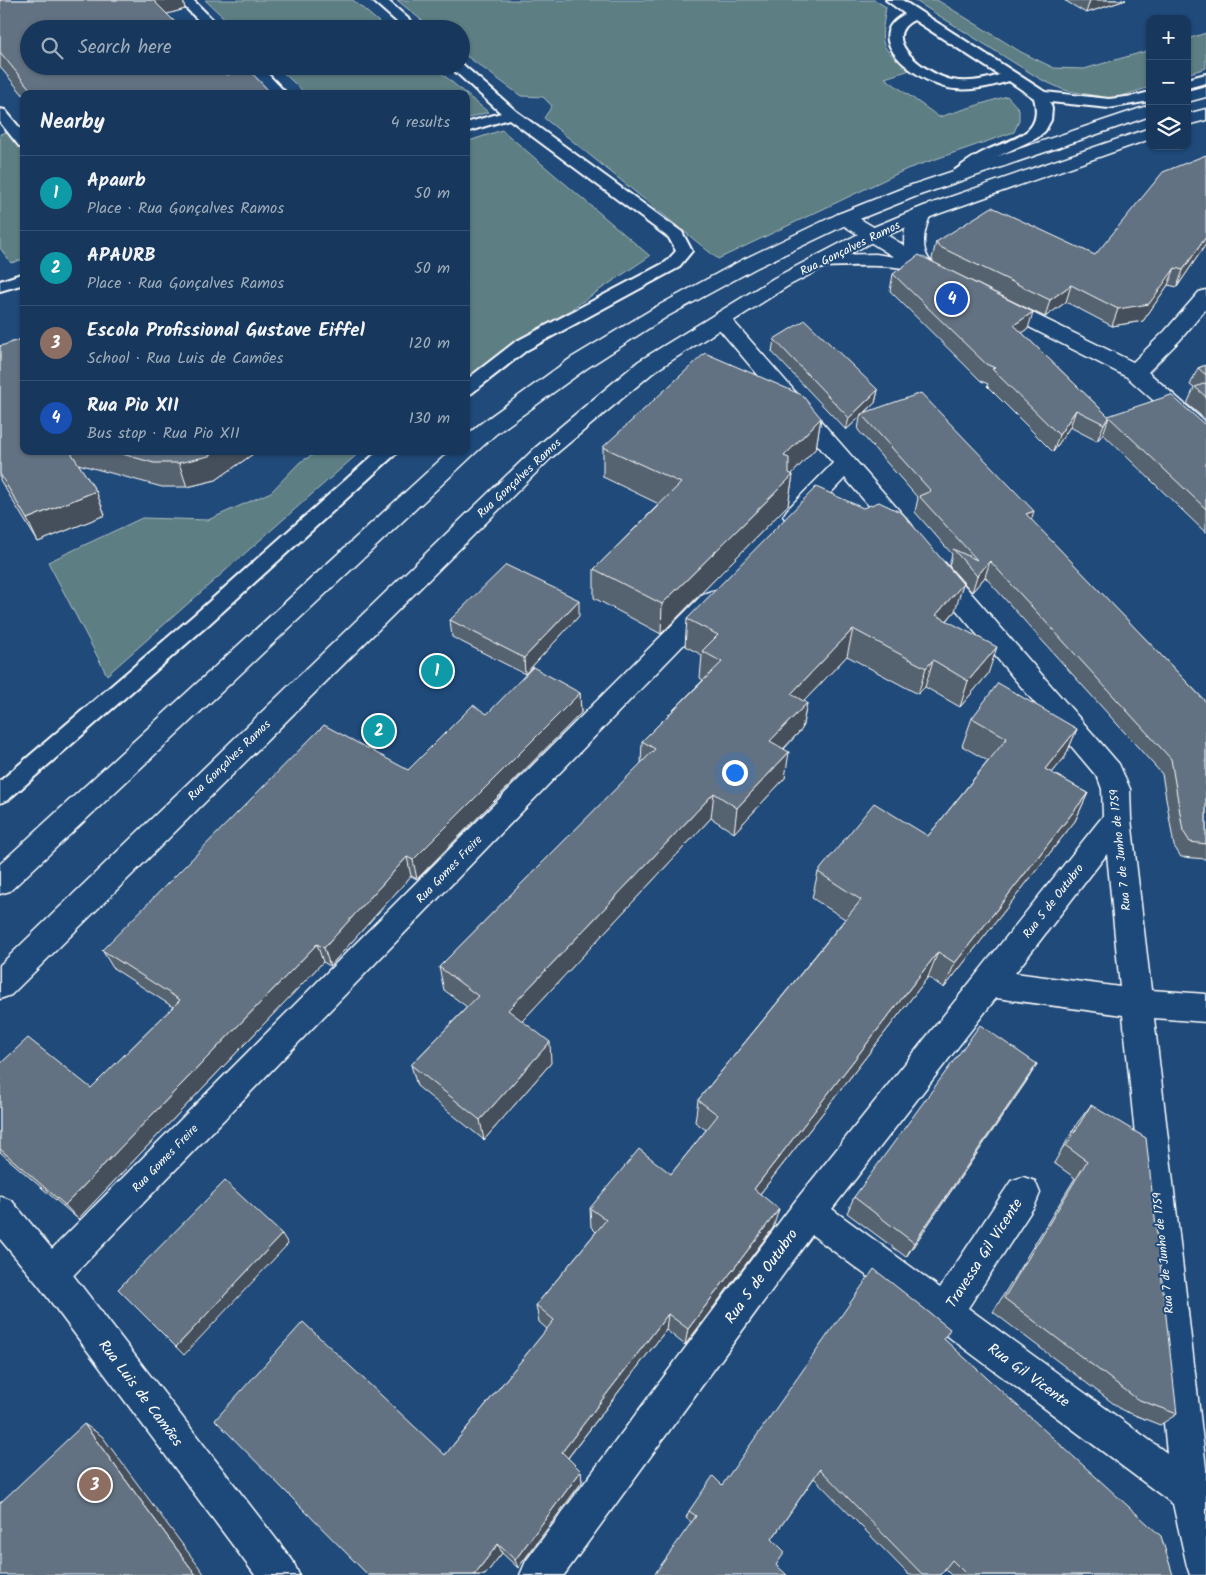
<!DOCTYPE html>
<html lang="en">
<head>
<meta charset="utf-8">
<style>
	body { margin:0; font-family:Kalam,sans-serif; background:#244365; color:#f1f3f6 }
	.controls { position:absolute; right:15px; top:15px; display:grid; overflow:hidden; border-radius:10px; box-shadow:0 1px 4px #0004 }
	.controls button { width:45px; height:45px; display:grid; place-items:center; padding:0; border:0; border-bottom:1px solid #365272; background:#17385c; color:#f1f3f6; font:25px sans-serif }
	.you { position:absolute; left:734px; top:772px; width:18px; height:18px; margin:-12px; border:4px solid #fff; border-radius:50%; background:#1a73e8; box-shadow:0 0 0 8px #1a73e833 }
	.badge { display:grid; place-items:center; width:32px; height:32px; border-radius:50%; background:#e69b98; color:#fff; font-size:16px; font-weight:700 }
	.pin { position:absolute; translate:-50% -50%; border:2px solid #fff; box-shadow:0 1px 5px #0006 }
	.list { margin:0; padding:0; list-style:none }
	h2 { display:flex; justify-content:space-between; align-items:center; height:65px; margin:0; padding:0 20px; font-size:21px }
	h2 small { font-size:16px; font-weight:400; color:#9eacbb }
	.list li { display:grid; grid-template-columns:32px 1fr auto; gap:15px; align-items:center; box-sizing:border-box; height:75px; padding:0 20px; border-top:1px solid #365272 }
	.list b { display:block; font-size:19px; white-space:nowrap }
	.list p { margin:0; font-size:16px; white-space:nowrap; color:#9eacbb }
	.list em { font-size:16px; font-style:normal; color:#9eacbb }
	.icon { flex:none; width:28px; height:28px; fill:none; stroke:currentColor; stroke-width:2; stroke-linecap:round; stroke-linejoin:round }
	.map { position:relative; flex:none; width:1206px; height:1575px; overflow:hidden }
	.search { position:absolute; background:#17385c; box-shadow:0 1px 4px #0004; left:20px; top:20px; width:450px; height:55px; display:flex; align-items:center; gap:12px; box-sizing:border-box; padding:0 18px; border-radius:28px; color:#9eacbb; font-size:19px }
	.panel { position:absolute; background:#17385c; box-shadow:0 1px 4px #0004; left:20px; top:90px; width:450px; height:365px; border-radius:10px }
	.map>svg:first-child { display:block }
	.green { fill:#5d7e83; stroke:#aebec1 }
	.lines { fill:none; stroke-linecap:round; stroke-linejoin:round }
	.service-casing { stroke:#fff; stroke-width:4 }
	.minor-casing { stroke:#fff; stroke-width:3 }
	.tertiary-casing { stroke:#fff; stroke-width:3 }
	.secondary-casing { stroke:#fff; stroke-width:3 }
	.service { fill:#1f4a7a; fill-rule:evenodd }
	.minor { fill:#1f4a7a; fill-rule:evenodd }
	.tertiary { fill:#1f4a7a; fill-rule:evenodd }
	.secondary { fill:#1f4a7a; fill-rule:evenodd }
	.wall { fill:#556270; stroke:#fff }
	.shaded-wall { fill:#45505b; stroke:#fff }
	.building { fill:#637282; stroke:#fff }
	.labels { text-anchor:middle; stroke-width:4; stroke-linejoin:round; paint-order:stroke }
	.street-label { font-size:12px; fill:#fff; stroke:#1f4a7a }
	.near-street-label { font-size:15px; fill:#fff; stroke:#1f4a7a }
</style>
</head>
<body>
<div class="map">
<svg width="1206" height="1575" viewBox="0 0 1206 1575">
	<rect width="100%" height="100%" fill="#1f4a7a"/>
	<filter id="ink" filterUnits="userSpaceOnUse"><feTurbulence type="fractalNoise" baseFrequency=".02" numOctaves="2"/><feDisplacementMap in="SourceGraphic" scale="10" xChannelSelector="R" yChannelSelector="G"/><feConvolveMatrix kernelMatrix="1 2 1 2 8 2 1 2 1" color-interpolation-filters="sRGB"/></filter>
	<g filter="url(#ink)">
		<g class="green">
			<polygon points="205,0 353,0 387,29 236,29"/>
			<path d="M397,0h478l11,7c-6,40 -8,38 24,63l-25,8 54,39 68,-21 12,13v12l-5,11 -107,37 -189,90 -174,-141 8,-12 -9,-9 -22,-1 -60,-44v-23h-29z"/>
			<polygon points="914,0 937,0 1021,52 1054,68 1084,69 1150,50 1150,87 1113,99 1064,90 1040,79"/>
			<polygon points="1206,33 1206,68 1187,74 1187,39"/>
			<polygon points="276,66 433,66 466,94 306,94"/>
			<polygon points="466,94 488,112 466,119"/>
			<polygon points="13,130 24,146 24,259 11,263 0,248 0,134"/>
			<polygon points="502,130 650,256 466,380 466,142"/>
			<polygon points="320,451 361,451 107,675 48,562 142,518 208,520 271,492 300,462"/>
		</g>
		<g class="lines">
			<g class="service-casing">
				<g id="service">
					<polygon points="178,0 193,0 222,29 207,29"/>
					<polygon points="372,0 387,0 420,29 405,29"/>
					<path d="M886,0h16l143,92 64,7 25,-3 16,-4v9l-41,7 -59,-6 2,7 -1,11 -6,11 -8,7 -45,21 -31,20h-10l-3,-3 3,-3c11,-8 23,-17 36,-23 26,-12 57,-15 47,-52l-25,-17c-20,6 -41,11 -61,7 -29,-6 -91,-50 -43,-74zM914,20l85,55c-14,5 -31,8 -47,5 -22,-4 -76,-41 -38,-60z"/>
					<polygon points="461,63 516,111 682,232 692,251 678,268 527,350 472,393 466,395 466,380 515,342 666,262 676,251 669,238 509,119 466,132 466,123 501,113 449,66 461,66"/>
					<polygon points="245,66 260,66 287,94 272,94"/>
					<polygon points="1206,74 1206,83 1187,88 1187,79"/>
					<polygon points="0,109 5,110 24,133 24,147 19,146 0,122"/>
					<polygon points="24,273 24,284 0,291 0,281"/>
					<polygon points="378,451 399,451 208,625 8,800 0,803 0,781 194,615"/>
				</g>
			</g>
			<g class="minor-casing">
				<g id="minor">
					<path d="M921,208l7,2 3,4c-7,15 -13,39 4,51 7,4 15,5 20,12l-3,4c-15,4 -22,-8 -36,-11 -30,-6 -63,-4 -94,-3l-7,-2 -3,-4 3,-4 7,-2 54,-1 18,3 -56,-35 -3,-4 3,-4 7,-2 7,2 53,32c-3,-12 2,-26 9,-36z"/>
					<polygon points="1206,290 1206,309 1180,340 1148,372 1206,423 1206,442 1198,440 1127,377 990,307 987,303 990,299 997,297 1004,299 1133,362 1165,331 1199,292"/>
					<polygon points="721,313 728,315 911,524 915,530 911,536 903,538 895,536 845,478 803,522 795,524 787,522 783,516 787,510 833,463 714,323 711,319 714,315"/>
					<path d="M936,560l9,3 174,201 11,25 1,30 20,171 55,4v28l-52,-4 52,450v107h-16l-3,-9 -14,-62 -361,-269 -248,340h-44l6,-14 270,-361 307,-384 -1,-27 -4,-11 -171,-203 -3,-6 3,-6zM1107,854l13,133 -105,-14zM996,998l127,17 44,438 -199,-145 67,-103 5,-12 -5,-12 -12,-4 -12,4 -71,107 -108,-79z"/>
					<polygon points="712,591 721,594 724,600 721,606 63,1286 51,1291 39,1286 34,1274 39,1262 703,594"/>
				</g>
			</g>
			<g class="tertiary-casing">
				<polygon id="tertiary" points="0,1196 12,1201 63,1262 293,1561 299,1575 255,1575 39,1286 0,1239"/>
			</g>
			<g class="secondary-casing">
				<g id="secondary">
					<polygon points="1206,86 1206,97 1187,102 1187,91"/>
					<polygon points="1150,105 1150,116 917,196 852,222 756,268 668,316 587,368 496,434 473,455 10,891 0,894 0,864 450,451 466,451 466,436 480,424 571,358 654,308 742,260 838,214 903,188"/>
					<polygon points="1206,109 1206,120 1187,125 1187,114"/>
					<polygon points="1150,128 1150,139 938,214 878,239 788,286 655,371 551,458 11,995 0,999 0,965 535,448 639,361 774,278 864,231 924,206"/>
				</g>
			</g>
			<use href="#service" class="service"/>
			<use href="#minor" class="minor"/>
			<use href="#tertiary" class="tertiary"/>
			<use href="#secondary" class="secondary"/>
		</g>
		<g class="wall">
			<polygon points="0,0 183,0 185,9 167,14 227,75 272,94 24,94 24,96 0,67"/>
			<polygon points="1064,0 1126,0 1086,13"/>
			<polygon points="936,242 1095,255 1206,244 1177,287 1168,285 1143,321 1112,326 1066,302 1045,317 936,264 1028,329 1022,333 1108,416 1206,425 1206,533 1103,434 1097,441 1070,427 1053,452 987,386 988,384 981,381 890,291 893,274 934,263 932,259"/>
			<polygon points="774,339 878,390 875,403 866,412 1031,520 1206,702 1206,859 1181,857 1174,846 1162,774 985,577 972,592 949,566 952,554 915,512 918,498 858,430 860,417 846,430 772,352"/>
			<polygon points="0,345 24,451 255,451 253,454 216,480 187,487 162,487 78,464 96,491 105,515 38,542 0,480"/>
			<polygon points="1206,365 1206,420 1187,404 1194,388 1190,385 1198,368"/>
			<polygon points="821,418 816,448 792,474 793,475 788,505 661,634 594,598 594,569 659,504 603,477 603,447"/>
			<polygon points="955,611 947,621 988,674 960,707 925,687 918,694 847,656 804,701 807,703 802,729 784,749 785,778 734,833 711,818 522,1021 551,1063 484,1140 417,1086 411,1065 467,1007 444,990 439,967 641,764 642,741 703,680 700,678 702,655 685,646 687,619"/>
			<polygon points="579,616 525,674 452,637 450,620"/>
			<polygon points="580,693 581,713 417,879 411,876 330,966 323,962 78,1219 0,1152 0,1064 91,1088 173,1007 113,968 102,950 408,770 487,714"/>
			<polygon points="972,718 1077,729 1065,757 1052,773 1088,793 1075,821 944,988 928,977 760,1194 773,1228 685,1345 666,1330 568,1458 581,1471 582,1482 518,1568 502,1553 485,1575 368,1575 445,1455 547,1329 539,1322 536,1305 596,1232 591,1227 590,1208 671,1174 706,1130 695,1122 698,1100 845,919 812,898 818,872 928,836 988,761 962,746"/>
			<polygon points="1037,1064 1026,1082 906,1257 847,1213 854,1197"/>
			<polygon points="1091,1105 1177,1414 1160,1425 1122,1410 993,1312 1075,1178 1054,1163 1078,1122"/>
			<polygon points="944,1339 1173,1575 951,1575 945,1569 940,1575 909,1575 814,1478 772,1539 776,1565 691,1522 686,1518 689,1511 722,1485"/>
		</g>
		<g class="shaded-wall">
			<polygon points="148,0 183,0 185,9 153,18"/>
			<polygon points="1090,0 1126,0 1086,13"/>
			<polygon points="1206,237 1206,244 1177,287 1183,270"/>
			<polygon points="1175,268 1168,285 1143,321 1112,326 1118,309"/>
			<polygon points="1071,285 1066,302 1045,317 1050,300"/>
			<polygon points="1033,312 1028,329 1009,342 1014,325"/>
			<polygon points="878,390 875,403 862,415 861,414 860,417 846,430 849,418"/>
			<polygon points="1076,410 1070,427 1053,452 1059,435"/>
			<polygon points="1109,417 1103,434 1097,441 1104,424"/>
			<polygon points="821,418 816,448 780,487 784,456"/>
			<polygon points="216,451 255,451 253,454 216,480 187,487 179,463"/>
			<polygon points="793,475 788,505 661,634 662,604"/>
			<polygon points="96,491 105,515 38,542 27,519"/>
			<polygon points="1034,511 1029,528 1026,514"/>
			<polygon points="990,561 985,577 972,592 977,576"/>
			<polygon points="963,584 955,611 928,642 936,615"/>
			<polygon points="579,600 579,616 525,674 524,658"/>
			<polygon points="853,629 847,656 786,720 791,694"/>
			<polygon points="997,647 988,674 960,707 968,681"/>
			<polygon points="933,660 925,687 918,694 926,668"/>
			<polygon points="580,693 581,713 417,879 413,860"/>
			<polygon points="807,703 802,729 766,767 770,741"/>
			<polygon points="1077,729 1065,757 1033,796 1045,769"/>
			<polygon points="789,752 785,778 734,833 737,808"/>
			<polygon points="714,793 711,818 511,1033 508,1010"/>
			<polygon points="1088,793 1075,821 944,988 955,963"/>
			<polygon points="407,857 411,876 330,966 324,948"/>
			<polygon points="317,944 323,962 78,1219 65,1205"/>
			<polygon points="938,952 928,977 749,1208 754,1189"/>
			<polygon points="550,1042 551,1063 484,1140 480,1120"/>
			<polygon points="1037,1064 1026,1082 906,1257 914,1243"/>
			<polygon points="779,1209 773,1228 685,1345 688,1329"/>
			<polygon points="282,1234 288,1244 184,1355 176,1347"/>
			<polygon points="668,1314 666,1330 563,1464 562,1452"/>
			<polygon points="84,1424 102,1436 205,1575 196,1575"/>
			<polygon points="581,1471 582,1482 518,1568 515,1560"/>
			<polygon points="498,1544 502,1553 485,1575 474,1575"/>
		</g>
		<g class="building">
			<polygon points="0,0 153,0 182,29 29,29 29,66 219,66 227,75 248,69 272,94 34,94 0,52"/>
			<polygon points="1206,155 1206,237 1183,270 1175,268 1149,304 1118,309 1071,285 1050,300 938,246 936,242 992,207 1095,255 1163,172"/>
			<polygon points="919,255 1033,312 1014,325 1108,416 1171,395 1204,424 1206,425 1206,509 1109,417 1104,424 1076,410 1059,435 992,369 995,368 986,364 893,274"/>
			<polygon points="805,320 878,390 849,418 774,339"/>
			<polygon points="24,338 24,451 70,451 96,491 27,519 0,474 0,345 1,346"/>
			<polygon points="705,353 802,395 821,418 784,456 789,458 789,473 793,475 662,604 594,569 681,483 603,447"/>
			<polygon points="1206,365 1206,375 1198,368"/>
			<polygon points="1206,383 1206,397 1195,387"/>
			<polygon points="921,393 1034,511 1026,514 1206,702 1206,844 1190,842 1183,831 1171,759 990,561 977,576 953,549 977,560 919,496 931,491 861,414"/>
			<polygon points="112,451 216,451 209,456 179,463 154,463"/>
			<polygon points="816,487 863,508 879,502 902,513 963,584 936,615 997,647 968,681 933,660 926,668 853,629 791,694 807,703 770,741 789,752 737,808 714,793 508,1010 550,1042 480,1120 411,1065 478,996 439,967 655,749 642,741 722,662 702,651 718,635 687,619"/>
			<polygon points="506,565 579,600 524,658 450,620"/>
			<polygon points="533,667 580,693 413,860 407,857 324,948 317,944 65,1205 0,1149 0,1064 28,1038 91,1088 180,1000 102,950 324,725 408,770 473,705 487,714"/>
			<polygon points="998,683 1077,729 1045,769 1088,793 955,963 938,952 754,1189 779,1209 688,1329 668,1314 562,1452 581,1471 515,1560 498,1544 474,1575 368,1575 215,1420 303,1322 445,1455 554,1320 536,1305 606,1220 590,1208 639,1149 671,1174 718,1115 698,1100 861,900 818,872 874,803 928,836 1007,738 972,718"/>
			<polygon points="980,1025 1037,1064 914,1243 854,1197"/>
			<polygon points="1091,1105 1146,1138 1177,1414 1137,1399 1004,1298 1087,1161 1066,1146"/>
			<polygon points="225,1181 282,1234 176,1347 118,1289"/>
			<polygon points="874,1269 950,1329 944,1339 1161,1536 1173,1575 967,1575 952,1560 940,1575 923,1575 820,1469 772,1539 785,1552 776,1565 787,1575 654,1575 696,1516 689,1511 713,1476 722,1485"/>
			<polygon points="84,1424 196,1575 0,1575 0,1503"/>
		</g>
	</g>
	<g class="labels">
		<g class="street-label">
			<text transform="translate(850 248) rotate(-26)" y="4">Rua Gonçalves Ramos</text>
			<text transform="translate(519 478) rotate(-43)" y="4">Rua Gonçalves Ramos</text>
			<text transform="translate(229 760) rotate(-44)" y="4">Rua Gonçalves Ramos</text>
			<text transform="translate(1120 850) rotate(-96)" y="4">Rua 7 de Junho de 1759</text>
			<text transform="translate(449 869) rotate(-46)" y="4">Rua Gomes Freire</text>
			<text transform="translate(1053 901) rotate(-52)" y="4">Rua 5 de Outubro</text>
			<text transform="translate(165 1158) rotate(-46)" y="4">Rua Gomes Freire</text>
			<text transform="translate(1163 1253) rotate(-96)" y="4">Rua 7 de Junho de 1759</text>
		</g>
		<g class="near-street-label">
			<text transform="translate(984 1253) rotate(-57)" y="5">Travessa Gil Vicente</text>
			<text transform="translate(761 1276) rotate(-54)" y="5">Rua 5 de Outubro</text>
			<text transform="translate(1029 1375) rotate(36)" y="5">Rua Gil Vicente</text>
			<text transform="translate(141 1393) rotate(53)" y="5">Rua Luis de Camões</text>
		</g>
	</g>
</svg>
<div class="controls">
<button>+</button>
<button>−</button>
<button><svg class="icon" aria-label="layers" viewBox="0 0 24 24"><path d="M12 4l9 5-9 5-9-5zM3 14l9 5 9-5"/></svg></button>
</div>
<div class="you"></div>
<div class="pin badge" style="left:437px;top:671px;background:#0f9aa8">1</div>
<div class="pin badge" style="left:379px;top:731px;background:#0f9aa8">2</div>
<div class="pin badge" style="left:95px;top:1485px;background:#8d6e63">3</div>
<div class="pin badge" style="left:952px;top:299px;background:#1a4fb4">4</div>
<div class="search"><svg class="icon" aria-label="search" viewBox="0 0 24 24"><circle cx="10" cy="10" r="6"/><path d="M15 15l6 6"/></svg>Search here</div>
<section class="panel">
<h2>Nearby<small>4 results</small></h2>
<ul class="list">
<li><span class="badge" style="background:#0f9aa8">1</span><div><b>Apaurb</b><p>Place · Rua Gonçalves Ramos</p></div><em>50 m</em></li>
<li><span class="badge" style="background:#0f9aa8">2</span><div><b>APAURB</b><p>Place · Rua Gonçalves Ramos</p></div><em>50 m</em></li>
<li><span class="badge" style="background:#8d6e63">3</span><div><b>Escola Profissional Gustave Eiffel</b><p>School · Rua Luis de Camões</p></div><em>120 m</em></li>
<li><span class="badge" style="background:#1a4fb4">4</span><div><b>Rua Pio XII</b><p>Bus stop · Rua Pio XII</p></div><em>130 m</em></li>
</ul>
</section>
</div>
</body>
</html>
